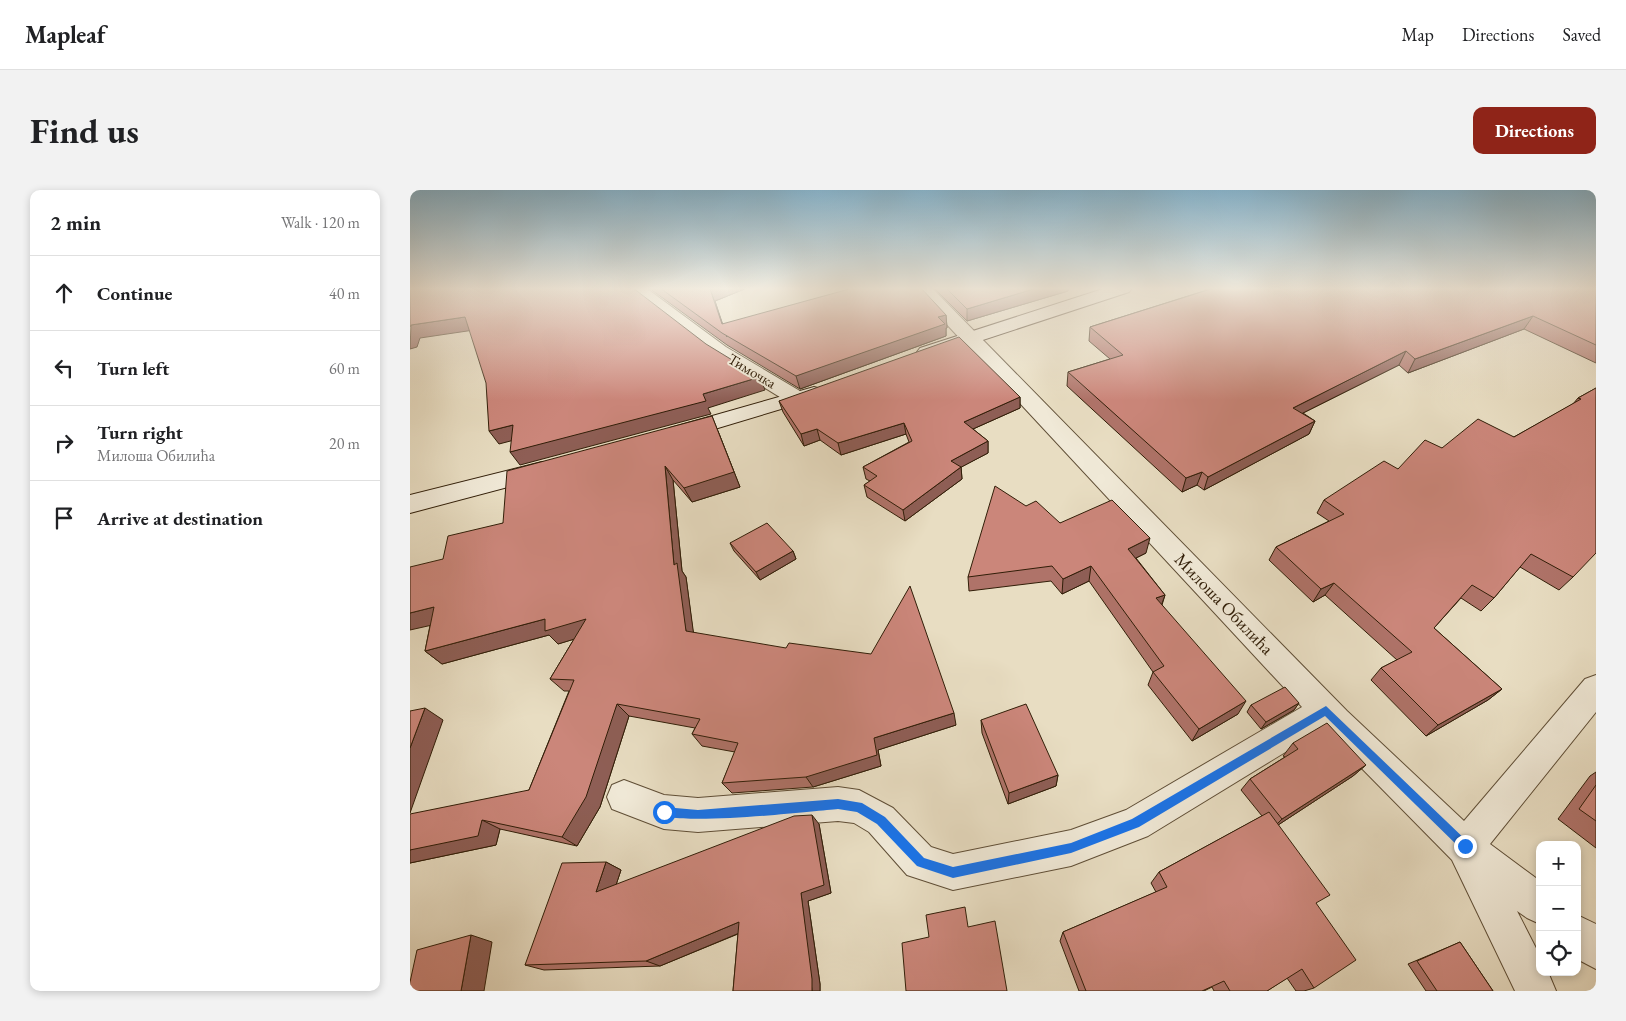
<!DOCTYPE html>
<html lang="en">
<head>
<meta charset="utf-8">
<style>
	body { margin:0; font-family:"EB Garamond",serif; background:#f2f2f2; color:#202124 }
	.controls { position:absolute; right:15px; bottom:15px; display:grid; overflow:hidden; border-radius:10px; box-shadow:0 2px 8px #0003 }
	.controls button { width:45px; height:45px; display:grid; place-items:center; padding:0; border:0; border-bottom:1px solid #e0e0e0; background:#fff; color:#202124; font:25px sans-serif }
	.stop { position:absolute; width:15px; height:15px; margin:-11px; border:4px solid #1a73e8; border-radius:50%; background:#fff }
	.stop.end { background:#1a73e8; border-color:#fff; box-shadow:0 1px 5px #0008 }
	.list { margin:0; padding:0; list-style:none }
	h2 { display:flex; justify-content:space-between; align-items:center; height:65px; margin:0; padding:0 20px; font-size:21px }
	h2 small { font-size:16px; font-weight:400; color:#757577 }
	.list li { display:grid; grid-template-columns:32px 1fr auto; gap:15px; align-items:center; box-sizing:border-box; height:75px; padding:0 20px; border-top:1px solid #e0e0e0 }
	.list b { display:block; font-size:19px; white-space:nowrap }
	.list p { margin:0; font-size:16px; white-space:nowrap; color:#757577 }
	.list em { font-size:16px; font-style:normal; color:#757577 }
	.icon { flex:none; width:28px; height:28px; fill:none; stroke:currentColor; stroke-width:2; stroke-linecap:round; stroke-linejoin:round }
	.map { position:relative; flex:none; width:1186px; height:801px; overflow:hidden; border-radius:10px }
	header { display:flex; align-items:center; gap:30px; box-sizing:border-box; height:70px; padding:0 25px; background:#fff; border-bottom:1px solid #e0e0e0 }
	header strong { font-size:24px }
	nav { display:flex; gap:28px; margin-inline-start:auto; font-size:18px }
	.intro { display:flex; align-items:center; justify-content:space-between; box-sizing:border-box; height:120px; padding:0 30px }
	h1 { margin:0; font-size:35px }
	.button { padding:12px 22px; border-radius:10px; background:#8f2418; color:#fff; font-size:18px; font-weight:700 }
	main { display:flex; gap:30px; padding:0 30px }
	aside { flex:1; background:#fff; border-radius:10px; box-shadow:0 2px 8px #0003 }
	.map>svg:first-child { display:block }
	.lines { fill:none; stroke-linecap:round; stroke-linejoin:round }
	.minor-casing { stroke:#5f4e36; stroke-width:2 }
	.secondary-casing { stroke:#311e08; stroke-width:2 }
	.minor { fill:#f0e9d7; fill-rule:evenodd }
	.secondary { fill:#f0e9d7; fill-rule:evenodd }
	.wall { fill:#af7369; stroke:#311e08 }
	.shaded-wall { fill:#8e5e55; stroke:#311e08 }
	.building { fill:#cb867a; stroke:#311e08 }
	.route { fill:#1a73e8 }
	.labels { text-anchor:middle; stroke-width:4; stroke-linejoin:round; paint-order:stroke }
	.far-street-label { font-size:15px; fill:#311e08; stroke:#f0e9d7 }
	.street-label { font-size:18px; fill:#311e08; stroke:#f0e9d7 }
</style>
</head>
<body>
<header>
<strong>Mapleaf</strong>
<nav><a>Map</a><a>Directions</a><a>Saved</a></nav>
</header>
<div class="intro"><h1>Find us</h1><a class="button">Directions</a></div>
<main>
<aside>
<h2>2 min<small>Walk · 120 m</small></h2>
<ul class="list">
<li><svg class="icon" aria-label="ahead" viewBox="0 0 24 24"><path d="M12 20V5M6 11l6-6 6 6"/></svg><div><b>Continue</b></div><em>40 m</em></li>
<li><svg class="icon" aria-label="left" viewBox="0 0 24 24"><path d="M17 20v-9H6M10 6l-5 5 5 5"/></svg><div><b>Turn left</b></div><em>60 m</em></li>
<li><svg class="icon" aria-label="right" viewBox="0 0 24 24"><path d="M7 20v-9h11M14 6l5 5-5 5"/></svg><div><b>Turn right</b><p>Милоша Обилића</p></div><em>20 m</em></li>
<li><svg class="icon" aria-label="arrive" viewBox="0 0 24 24"><path d="M6 21V4h12l-3 4 3 4H6"/></svg><div><b>Arrive at destination</b></div></li>
</ul>
</aside>
<div class="map">
<svg width="1186" height="801" viewBox="0 0 1186 801">
	<rect width="100%" height="100%" fill="#e8ddc2"/>
	<filter id="stains"><feTurbulence type="fractalNoise" baseFrequency=".004" numOctaves="4"/><feColorMatrix values="0 0 0 0 .2 0 0 0 0 .09 0 0 0 0 .02 0 0 0 .5 -.17"/></filter>
	<radialGradient id="worn" r=".72"><stop offset=".6" stop-color="#630" stop-opacity="0"/><stop offset="1" stop-color="#630" stop-opacity=".3"/></radialGradient>
	<g class="lines">
		<g class="minor-casing">
			<g id="minor">
				<polygon points="216,98 236,98 316,157 395,204 399,209 395,214 388,215 381,214 302,165"/>
				<polygon points="503,98 522,98 937,521 1054,631 1175,489 1186,485 1186,522 1080,654 1130,691 1130,734 1117,728 1107,721 1130,766 1130,782 1138,782 1146,801 1105,801 1042,670 913,539 738,646 661,676 543,700 497,685 459,642 444,633 428,631 288,642 254,639 202,619 197,607 202,595 214,590 254,605 288,608 428,597 449,600 483,618 521,657 543,664 661,640 716,620 892,517"/>
				<polygon points="1167,725 1186,734 1186,779 1167,769"/>
			</g>
		</g>
		<g class="secondary-casing">
			<g id="secondary">
				<polygon points="696,98 722,98 719,102 524,166 510,166 507,162 510,158"/>
				<polygon points="404,197 411,199 414,203 411,207 268,250 260,248 257,243 260,238"/>
				<polygon points="132,272 140,274 144,280 140,286 0,323 0,305"/>
			</g>
		</g>
		<use href="#minor" class="minor"/>
		<use href="#secondary" class="secondary"/>
	</g>
	<g class="wall">
		<polygon points="239,98 337,98 305,111 312,134 536,125 537,138 536,138 536,146 390,199 317,155"/>
		<polygon points="524,98 658,98 658,101 557,131"/>
		<polygon points="795,98 1186,98 1186,173 1114,139 998,183 989,175 893,223 905,231 899,244 794,300 787,295 772,302 657,196 658,182 700,169 679,151 680,137 797,100 794,99"/>
		<polygon points="1186,198 1163,387 1149,400 1110,377 1084,408 1071,421 1051,408 1024,438 1092,499 1078,510 1016,546 961,490 971,478 987,470 915,405 903,412 859,370 866,357 919,331 907,323 914,310 988,279 1032,258 1104,247 1163,214 1168,208"/>
		<polygon points="610,207 610,218 563,239 578,251 578,263 551,277 552,289 495,331 457,307 454,295 460,291 456,289 453,277 499,252 496,244 431,265 410,250 394,256 373,222 369,211"/>
		<polygon points="302,226 330,297 282,312 263,290 272,381 276,387 283,442 546,535 468,560 471,576 403,597 322,603 312,593 325,562 292,556 282,544 285,538 219,526 190,617 167,656 90,639 86,655 0,673 119,600 159,501 154,501 140,489 164,449 148,454 139,445 32,474 15,461 33,369 93,333"/>
		<polygon points="616,316 650,333 736,363 726,368 755,405 752,415 828,524 782,551 738,495 743,482 679,391 652,404 641,391 559,401 558,387"/>
		<polygon points="320,353 383,361 386,369 350,390 324,361"/>
		<polygon points="889,513 884,520 851,539 837,522 841,515"/>
		<polygon points="571,530 648,585 646,596 598,614 572,543"/>
		<polygon points="883,553 956,575 943,586 868,635 906,714 904,798 894,801 886,801 877,788 857,801 804,801 802,797 794,801 669,801 650,751 653,742 746,702 741,693 749,682 852,626 831,600 840,589 875,567 873,566"/>
		<polygon points="1186,582 1186,658 1148,629 1180,586"/>
		<polygon points="409,634 421,703 398,711 410,794 410,801 323,801 328,744 250,776 134,780 115,775 196,672 211,680 206,695"/>
		<polygon points="1050,752 1083,801 1016,801 998,774 1041,756"/>
	</g>
	<g class="shaded-wall">
		<polygon points="303,98 337,98 305,111 317,147 300,99"/>
		<polygon points="627,98 658,98 658,101 557,131 557,119"/>
		<polygon points="536,125 537,138 536,138 536,146 390,199 386,186 528,127"/>
		<polygon points="1123,126 1114,139 998,183 1005,169"/>
		<polygon points="55,127 64,140 10,148 7,157 0,159 1,135"/>
		<polygon points="996,161 989,175 877,231 883,218"/>
		<polygon points="350,187 355,200 298,218 301,224 110,275 100,262"/>
		<polygon points="610,207 610,218 554,243 554,232"/>
		<polygon points="905,231 899,244 794,300 798,287"/>
		<polygon points="494,233 496,244 431,265 428,253"/>
		<polygon points="103,235 112,248 89,254 79,241"/>
		<polygon points="407,239 410,250 394,256 391,244"/>
		<polygon points="308,241 330,297 282,312 274,298"/>
		<polygon points="578,251 578,263 542,282 541,271"/>
		<polygon points="255,276 263,290 272,381 276,387 285,454 276,441 264,375"/>
		<polygon points="551,277 552,289 495,331 493,320"/>
		<polygon points="792,282 787,295 772,302 776,288"/>
		<polygon points="740,348 736,363 714,374 718,359"/>
		<polygon points="383,361 386,369 350,390 346,382"/>
		<polygon points="681,376 679,391 652,404 653,389"/>
		<polygon points="924,393 915,405 903,412 911,399"/>
		<polygon points="755,405 750,419 746,408"/>
		<polygon points="24,417 40,431 0,440 0,423"/>
		<polygon points="135,429 176,429 188,442 148,454 139,445 32,474 15,461"/>
		<polygon points="1092,499 1078,510 1016,546 1028,535"/>
		<polygon points="836,511 828,524 782,551 789,539"/>
		<polygon points="889,513 884,520 851,539 856,532"/>
		<polygon points="207,514 219,526 190,617 167,656 152,647"/>
		<polygon points="15,518 33,530 0,623 0,558"/>
		<polygon points="544,523 546,535 468,560 471,576 403,597 396,587 464,548"/>
		<polygon points="956,575 943,586 862,639 872,629"/>
		<polygon points="648,585 646,596 598,614 599,603"/>
		<polygon points="402,625 409,634 421,703 398,711 410,794 410,801 402,801 391,703"/>
		<polygon points="72,630 90,639 86,655 0,673 0,660"/>
		<polygon points="196,672 211,680 201,710 186,702"/>
		<polygon points="329,732 339,739 250,776 236,771"/>
		<polygon points="61,745 82,752 74,801 51,801"/>
	</g>
	<g class="building">
		<polygon points="0,98 223,98 296,154 350,187 293,204 296,211 100,262 103,235 79,241 76,193 55,127 1,135 0,137"/>
		<polygon points="250,98 303,98 300,99 312,134 443,98 511,98 536,125 528,127 535,134 386,186 312,143"/>
		<polygon points="536,98 627,98 557,119"/>
		<polygon points="804,98 1186,98 1186,155 1123,126 1005,169 996,161 883,218 905,231 798,287 792,282 776,288 658,182 713,165 680,137"/>
		<polygon points="549,147 610,207 554,232 578,251 541,271 551,277 493,320 454,295 467,286 453,277 502,251 494,233 428,253 407,239 391,244 369,211"/>
		<polygon points="1186,198 1186,363 1163,387 1121,364 1084,408 1062,395 1024,438 1092,499 1028,535 971,478 1002,462 924,393 911,399 866,357 934,324 914,310 974,271 988,279 1015,250 1032,258 1068,229 1104,247 1171,209 1168,208"/>
		<polygon points="302,226 324,282 274,298 255,276 264,375 267,373 276,441 376,458 379,453 461,464 500,396 544,523 464,548 467,565 396,587 312,593 328,553 282,544 290,529 207,514 176,607 152,647 72,630 68,646 0,660 0,624 119,600 164,490 140,489 176,429 135,441 135,429 15,461 24,417 0,423 0,377 33,369 38,346 93,333 97,281"/>
		<polygon points="585,296 616,316 626,311 650,333 702,310 740,348 718,359 755,405 746,408 836,511 789,539 743,482 754,476 681,376 653,389 642,376 558,387"/>
		<polygon points="357,333 383,361 346,382 320,353"/>
		<polygon points="875,497 889,513 856,532 841,515"/>
		<polygon points="616,514 648,585 599,603 571,530"/>
		<polygon points="15,518 0,558 0,521"/>
		<polygon points="917,533 956,575 872,629 840,589 888,559 883,553"/>
		<polygon points="1186,595 1186,631 1169,619"/>
		<polygon points="859,622 920,705 906,713 946,770 904,798 892,779 857,801 820,801 814,791 792,801 676,801 653,742 757,697 749,682"/>
		<polygon points="402,625 414,695 391,703 402,789 402,801 323,801 329,732 236,771 115,775 152,673 196,672 186,702 384,626"/>
		<polygon points="555,717 558,737 585,731 597,801 496,801 492,753 519,747 516,725"/>
		<polygon points="61,745 51,801 0,801 0,792 7,760"/>
		<polygon points="1050,752 1083,801 1027,801 1007,771"/>
	</g>
	<linearGradient id="sky" x2="0" y2="1"><stop stop-color="#88b7d1"/><stop offset="0.47" stop-color="#f5f0e4"/><stop offset="1" stop-color="#f5f0e4" stop-opacity="0"/></linearGradient>
	<rect width="1186" height="210" fill="url(#sky)"/>
	<path class="route" d="M916,516l143,137v7h-7l-137,-134 -186,111 -68,26 -118,25 -36,-12 -40,-42 -20,-12 -19,-3c-23,2 -173,19 -180,3l6,-5 34,3 140,-11 24,4 23,14 39,41 29,9 118,-24 61,-24z"/>
	<g class="labels">
		<g class="far-street-label">
			<text transform="translate(342 181) rotate(31)" y="5">Тимочка</text>
		</g>
		<g class="street-label">
			<text transform="translate(814 414) rotate(46)" y="6">Милоша Обилића</text>
		</g>
	</g>
	<rect width="100%" height="100%" filter="url(#stains)"/>
	<rect width="100%" height="100%" fill="url(#worn)"/>
</svg>
<div class="controls">
<button>+</button>
<button>−</button>
<button><svg class="icon" aria-label="locate" viewBox="0 0 24 24"><circle cx="12" cy="12" r="6"/><path d="M12 2v4M12 18v4M2 12h4M18 12h4"/></svg></button>
</div>
<div class="stop" style="left:254px;top:622px"></div>
<div class="stop end" style="left:1055px;top:656px"></div>
</div>
</main>
</body>
</html>
